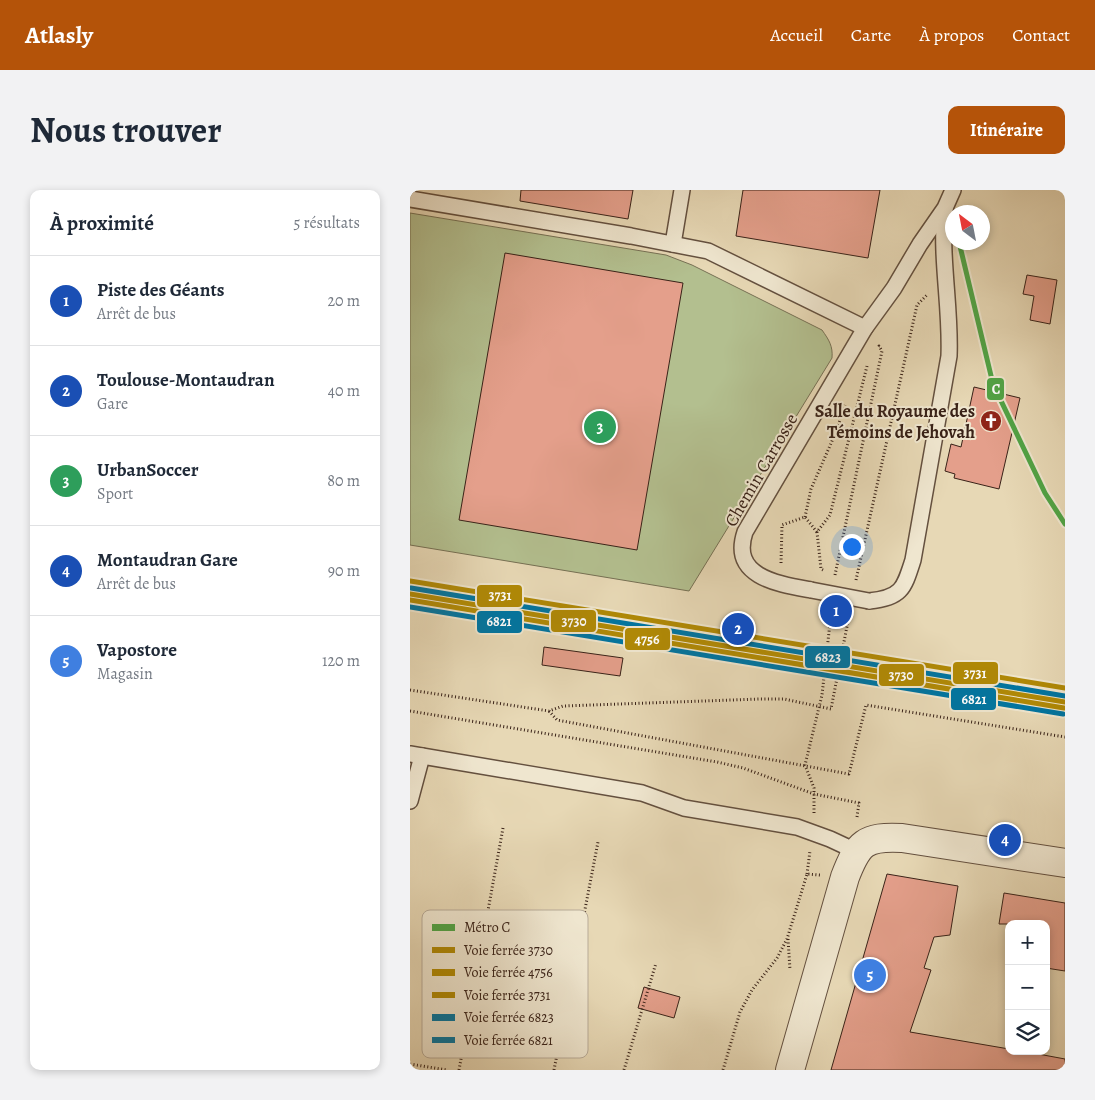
<!DOCTYPE html>
<html lang="fr">
<head>
<meta charset="utf-8">
<style>
	body { margin:0; font-family:Alegreya,serif; background:#f2f2f3; color:#1f2937 }
	.controls { position:absolute; right:15px; bottom:15px; display:grid; overflow:hidden; border-radius:10px; box-shadow:0 2px 8px #0003 }
	.controls button { width:45px; height:45px; display:grid; place-items:center; padding:0; border:0; border-bottom:1px solid #e0e1e3; background:#fff; color:#1f2937; font:25px sans-serif }
	.compass { position:absolute; left:535px; top:15px; width:45px; height:45px; border-radius:50%; background:#fff; box-shadow:0 2px 8px #0003; rotate:328deg }
	.you { position:absolute; left:441px; top:356px; width:18px; height:18px; margin:-12px; border:4px solid #fff; border-radius:50%; background:#1a73e8; box-shadow:0 0 0 8px #1a73e833 }
	.badge { display:grid; place-items:center; width:32px; height:32px; border-radius:50%; background:#b45309; color:#fff; font-size:16px; font-weight:700 }
	.pin { position:absolute; translate:-50% -50%; border:2px solid #fff; box-shadow:0 1px 5px #0006 }
	.list { margin:0; padding:0; list-style:none }
	h2 { display:flex; justify-content:space-between; align-items:center; height:65px; margin:0; padding:0 20px; font-size:21px }
	h2 small { font-size:16px; font-weight:400; color:#747a83 }
	.list li { display:grid; grid-template-columns:32px 1fr auto; gap:15px; align-items:center; box-sizing:border-box; height:90px; padding:0 20px; border-top:1px solid #e0e1e3 }
	.list b { display:block; font-size:19px; white-space:nowrap }
	.list p { margin:0; font-size:16px; white-space:nowrap; color:#747a83 }
	.list em { font-size:16px; font-style:normal; color:#747a83 }
	.icon { flex:none; width:28px; height:28px; fill:none; stroke:currentColor; stroke-width:2; stroke-linecap:round; stroke-linejoin:round }
	.map { position:relative; flex:none; width:655px; height:880px; overflow:hidden; border-radius:10px }
	header { display:flex; align-items:center; gap:30px; box-sizing:border-box; height:70px; padding:0 25px; background:#b45309; color:#fff }
	header strong { font-size:24px }
	nav { display:flex; gap:28px; margin-inline-start:auto; font-size:18px }
	.intro { display:flex; align-items:center; justify-content:space-between; box-sizing:border-box; height:120px; padding:0 30px }
	h1 { margin:0; font-size:35px }
	.button { padding:12px 22px; border-radius:10px; background:#b45309; color:#fff; font-size:18px; font-weight:700 }
	main { display:flex; gap:30px; padding:0 30px }
	aside { flex:1; background:#fff; border-radius:10px; box-shadow:0 2px 8px #0003 }
	.map>svg:first-child { display:block }
	.green { fill:#b3bf8f; stroke:#767054 }
	.building { fill:#e49f8b; stroke:#392218 }
	.lines { fill:none; stroke-linecap:round; stroke-linejoin:round }
	.service-casing { stroke:#64503f; stroke-width:18 }
	.minor-casing { stroke:#64503f; stroke-width:30 }
	.path { stroke:#392218; stroke-width:3; stroke-dasharray:1 2.5; stroke-linecap:butt }
	.service { stroke:#efe6cf; stroke-width:15 }
	.minor { stroke:#efe6cf; stroke-width:28 }
	.service-bridge-casing { stroke:#64503f; stroke-width:18; stroke-linecap:butt }
	.service-bridge { stroke:#efe6cf; stroke-width:15 }
	.rail-1-casing { stroke:#efe6cf; stroke-width:9 }
	.rail-2-casing { stroke:#efe6cf; stroke-width:9 }
	.rail-3-casing { stroke:#efe6cf; stroke-width:9 }
	.rail-4-casing { stroke:#efe6cf; stroke-width:9 }
	.rail-5-casing { stroke:#efe6cf; stroke-width:9 }
	.rail-1 { stroke:#b08906; stroke-width:5 }
	.rail-2 { stroke:#b08906; stroke-width:5 }
	.rail-3 { stroke:#b08906; stroke-width:5 }
	.rail-4 { stroke:#0075a1; stroke-width:5 }
	.rail-5 { stroke:#0075a1; stroke-width:5 }
	.metro-1-casing { stroke:#efe6cf; stroke-width:9 }
	.metro-1 { stroke:#51a446; stroke-width:5 }
	.labels { text-anchor:middle; stroke-width:4; stroke-linejoin:round; paint-order:stroke }
	.poi-label { font-size:18px; font-weight:bold; fill:#392218; stroke:#efe6cf; text-anchor:end }
	.street-label { font-size:18px; fill:#392218; stroke:#efe6cf }
	.key { fill:#efe6cf; stroke:#b8ab98; stroke-width:1 }
	.key-label { font-size:14px; fill:#392218 }
	.line-badge { stroke:#efe6cf; stroke-width:2 }
	.badge-label { font-size:14px; text-anchor:middle; font-weight:bold; fill:#fff }
</style>
</head>
<body>
<header>
<strong>Atlasly</strong>
<nav><a>Accueil</a><a>Carte</a><a>À propos</a><a>Contact</a></nav>
</header>
<div class="intro"><h1>Nous trouver</h1><a class="button">Itinéraire</a></div>
<main>
<aside>
<h2>À proximité<small>5 résultats</small></h2>
<ul class="list">
<li><span class="badge" style="background:#1a4fb4">1</span><div><b>Piste des Géants</b><p>Arrêt de bus</p></div><em>20 m</em></li>
<li><span class="badge" style="background:#1a4fb4">2</span><div><b>Toulouse-Montaudran</b><p>Gare</p></div><em>40 m</em></li>
<li><span class="badge" style="background:#2e9e5b">3</span><div><b>UrbanSoccer</b><p>Sport</p></div><em>80 m</em></li>
<li><span class="badge" style="background:#1a4fb4">4</span><div><b>Montaudran Gare</b><p>Arrêt de bus</p></div><em>90 m</em></li>
<li><span class="badge" style="background:#3f7fe0">5</span><div><b>Vapostore</b><p>Magasin</p></div><em>120 m</em></li>
</ul>
</aside>
<div class="map">
<svg width="655" height="880" viewBox="0 0 655 880">
	<rect width="100%" height="100%" fill="#e7d8b5"/>
	<filter id="stains"><feTurbulence type="fractalNoise" baseFrequency=".004" numOctaves="4"/><feColorMatrix values="0 0 0 0 .2 0 0 0 0 .09 0 0 0 0 .02 0 0 0 .5 -.17"/></filter>
	<radialGradient id="worn" r=".72"><stop offset=".6" stop-color="#630" stop-opacity="0"/><stop offset="1" stop-color="#630" stop-opacity=".3"/></radialGradient>
	<path class="green" d="M0,23l256,42 26,10 130,65c7,10 11,16 10,28l-143,233 -279,-46z"/>
	<g class="building">
		<polygon points="111,0 223,0 218,29 110,11"/>
		<polygon points="333,0 470,0 458,68 326,46"/>
		<polygon points="95,63 273,93 227,360 49,330"/>
		<polygon points="617,85 647,90 640,134 620,130 624,106 613,104"/>
		<polygon points="564,197 610,208 589,299 544,288 545,284 535,281 541,254 551,257"/>
		<polygon points="134,457 213,468 210,486 132,475"/>
		<polygon points="477,684 548,696 540,745 524,747 514,778 521,780 500,842 599,859 599,861 612,861 655,869 655,880 421,880"/>
		<polygon points="594,703 655,713 655,781 636,778 636,734 589,734"/>
		<polygon points="234,797 270,807 264,828 228,818"/>
	</g>
	<g class="lines">
		<g class="service-casing">
			<g id="service">
				<polyline points="0,9 221,46 298,61 455,138"/>
				<polyline points="263,54 272,0"/>
				<path d="M401,400c-33,-6 -81,-13 -66,-58l120,-204 29,-40 26,-44 25,-36 8,-18"/>
				<path d="M459,411c33,-3 35,-13 44,-41l36,-204c2,-49 -9,-98 -4,-147"/>
				<polyline points="0,564 232,603 274,618 387,637 420,649 435,656 443,666"/>
				<polyline points="0,611 12,566"/>
			</g>
		</g>
		<g class="minor-casing">
			<path id="minor" d="M380,880l55,-193c13,-34 20,-41 57,-39l163,25"/>
		</g>
		<g class="path">
			<polyline points="395,327 401,299 426,242 435,215"/>
			<polyline points="407,342 411,379 413,380"/>
			<polyline points="371,373 372,335 395,327 407,342 420,325 457,176"/>
			<polyline points="425,385 472,161 469,156 468,157"/>
			<polyline points="446,390 507,115 517,105"/>
			<polyline points="0,500 139,521 153,516 349,509 374,509 421,519 439,426"/>
			<polyline points="0,521 307,572 333,578 404,604 449,613 447,627"/>
			<polyline points="139,521 147,530 439,584 456,515 655,547"/>
			<polyline points="404,623 404,598 395,575 412,505 421,424"/>
			<polyline points="397,684 400,661"/>
			<polyline points="378,749 380,780"/>
			<polyline points="0,874 37,880"/>
			<polyline points="49,880 93,638"/>
			<polyline points="144,880 188,652"/>
			<polyline points="214,880 246,773"/>
			<polyline points="313,880 330,822 342,800 367,768 377,749 397,684 410,685"/>
		</g>
		<use href="#service" class="service"/>
		<use href="#minor" class="minor"/>
		<g class="service-bridge-casing">
			<polyline id="service-bridge" points="401,400 459,411"/>
		</g>
		<use href="#service-bridge" class="service-bridge"/>
		<g class="rail-1-casing">
			<polyline id="rail-1" points="0,404 655,512"/>
		</g>
		<g class="rail-2-casing">
			<polyline id="rail-2" points="0,410 654,518"/>
		</g>
		<g class="rail-3-casing">
			<polyline id="rail-3" points="0,391 655,498"/>
		</g>
		<g class="rail-4-casing">
			<polyline id="rail-4" points="1,398 655,506"/>
		</g>
		<g class="rail-5-casing">
			<polyline id="rail-5" points="0,417 653,524"/>
		</g>
		<use href="#rail-1" class="rail-1"/>
		<use href="#rail-2" class="rail-2"/>
		<use href="#rail-3" class="rail-3"/>
		<use href="#rail-4" class="rail-4"/>
		<use href="#rail-5" class="rail-5"/>
		<g class="metro-1-casing">
			<polyline id="metro-1" points="549,52 583,194 635,303 655,334"/>
		</g>
		<use href="#metro-1" class="metro-1"/>
	</g>
	<defs>
		<g id="church-disc" transform="scale(1.125)"><circle r="9.5" fill="#8f2418" stroke="#efe6cf"/><path d="M-1.2-6h2.4v3.5h3.3v2.4h-3.3V6h-2.4V-.1h-3.3v-2.4h3.3Z" fill="#fff"/></g>
	</defs>
	<g fill-rule="evenodd">
		<use href="#church-disc" x="581" y="231"/>
	</g>
	<g class="labels">
		<g class="poi-label">
			<text x="565" y="227">Salle du Royaume des<tspan x="565" dy="21">Témoins de Jehovah</tspan></text>
		</g>
		<g class="street-label">
			<text transform="translate(351 280) rotate(-60)" y="6">Chemin Carrosse</text>
		</g>
	</g>
	<rect x="12" y="720" width="166" height="148" rx="8" class="key"/>
	<rect x="22" y="734" width="23" height="7" fill="#51a446"/>
	<rect x="22" y="757" width="23" height="6" fill="#b08906"/>
	<rect x="22" y="779" width="23" height="7" fill="#b08906"/>
	<rect x="22" y="802" width="23" height="6" fill="#b08906"/>
	<rect x="22" y="824" width="23" height="7" fill="#0075a1"/>
	<rect x="22" y="847" width="23" height="6" fill="#0075a1"/>
	<g class="key-label">
		<text x="54" y="742">Métro C</text>
		<text x="54" y="765">Voie ferrée 3730</text>
		<text x="54" y="787">Voie ferrée 4756</text>
		<text x="54" y="810">Voie ferrée 3731</text>
		<text x="54" y="832">Voie ferrée 6823</text>
		<text x="54" y="855">Voie ferrée 6821</text>
	</g>
	<g class="line-badge">
		<rect x="576" y="187" width="19" height="24" rx="5" fill="#51a446"/>
		<rect x="66" y="394" width="47" height="24" rx="5" fill="#b08906"/>
		<rect x="140" y="419" width="47" height="24" rx="5" fill="#b08906"/>
		<rect x="66" y="420" width="47" height="24" rx="5" fill="#0075a1"/>
		<rect x="214" y="437" width="47" height="24" rx="5" fill="#b08906"/>
		<rect x="394" y="455" width="47" height="24" rx="5" fill="#0075a1"/>
		<rect x="542" y="471" width="47" height="24" rx="5" fill="#b08906"/>
		<rect x="468" y="473" width="47" height="24" rx="5" fill="#b08906"/>
		<rect x="540" y="497" width="47" height="24" rx="5" fill="#0075a1"/>
	</g>
	<g class="badge-label">
		<text x="586" y="204">C</text>
		<text x="90" y="410">3731</text>
		<text x="164" y="436">3730</text>
		<text x="89" y="436">6821</text>
		<text x="237" y="454">4756</text>
		<text x="418" y="472">6823</text>
		<text x="565" y="488">3731</text>
		<text x="491" y="490">3730</text>
		<text x="564" y="514">6821</text>
	</g>
	<rect width="100%" height="100%" filter="url(#stains)"/>
	<rect width="100%" height="100%" fill="url(#worn)"/>
</svg>
<div class="controls">
<button>+</button>
<button>−</button>
<button><svg class="icon" aria-label="layers" viewBox="0 0 24 24"><path d="M12 4l9 5-9 5-9-5zM3 14l9 5 9-5"/></svg></button>
</div>
<svg class="compass" viewBox="-18 -18 36 36"><path d="M0-13l5 13h-10z" fill="#e53935"/><path d="M0 13l5-13h-10z" fill="#747a83"/></svg>
<div class="you"></div>
<div class="pin badge" style="left:426px;top:421px;background:#1a4fb4">1</div>
<div class="pin badge" style="left:328px;top:439px;background:#1a4fb4">2</div>
<div class="pin badge" style="left:190px;top:237px;background:#2e9e5b">3</div>
<div class="pin badge" style="left:595px;top:650px;background:#1a4fb4">4</div>
<div class="pin badge" style="left:460px;top:785px;background:#3f7fe0">5</div>
</div>
</main>
</body>
</html>
